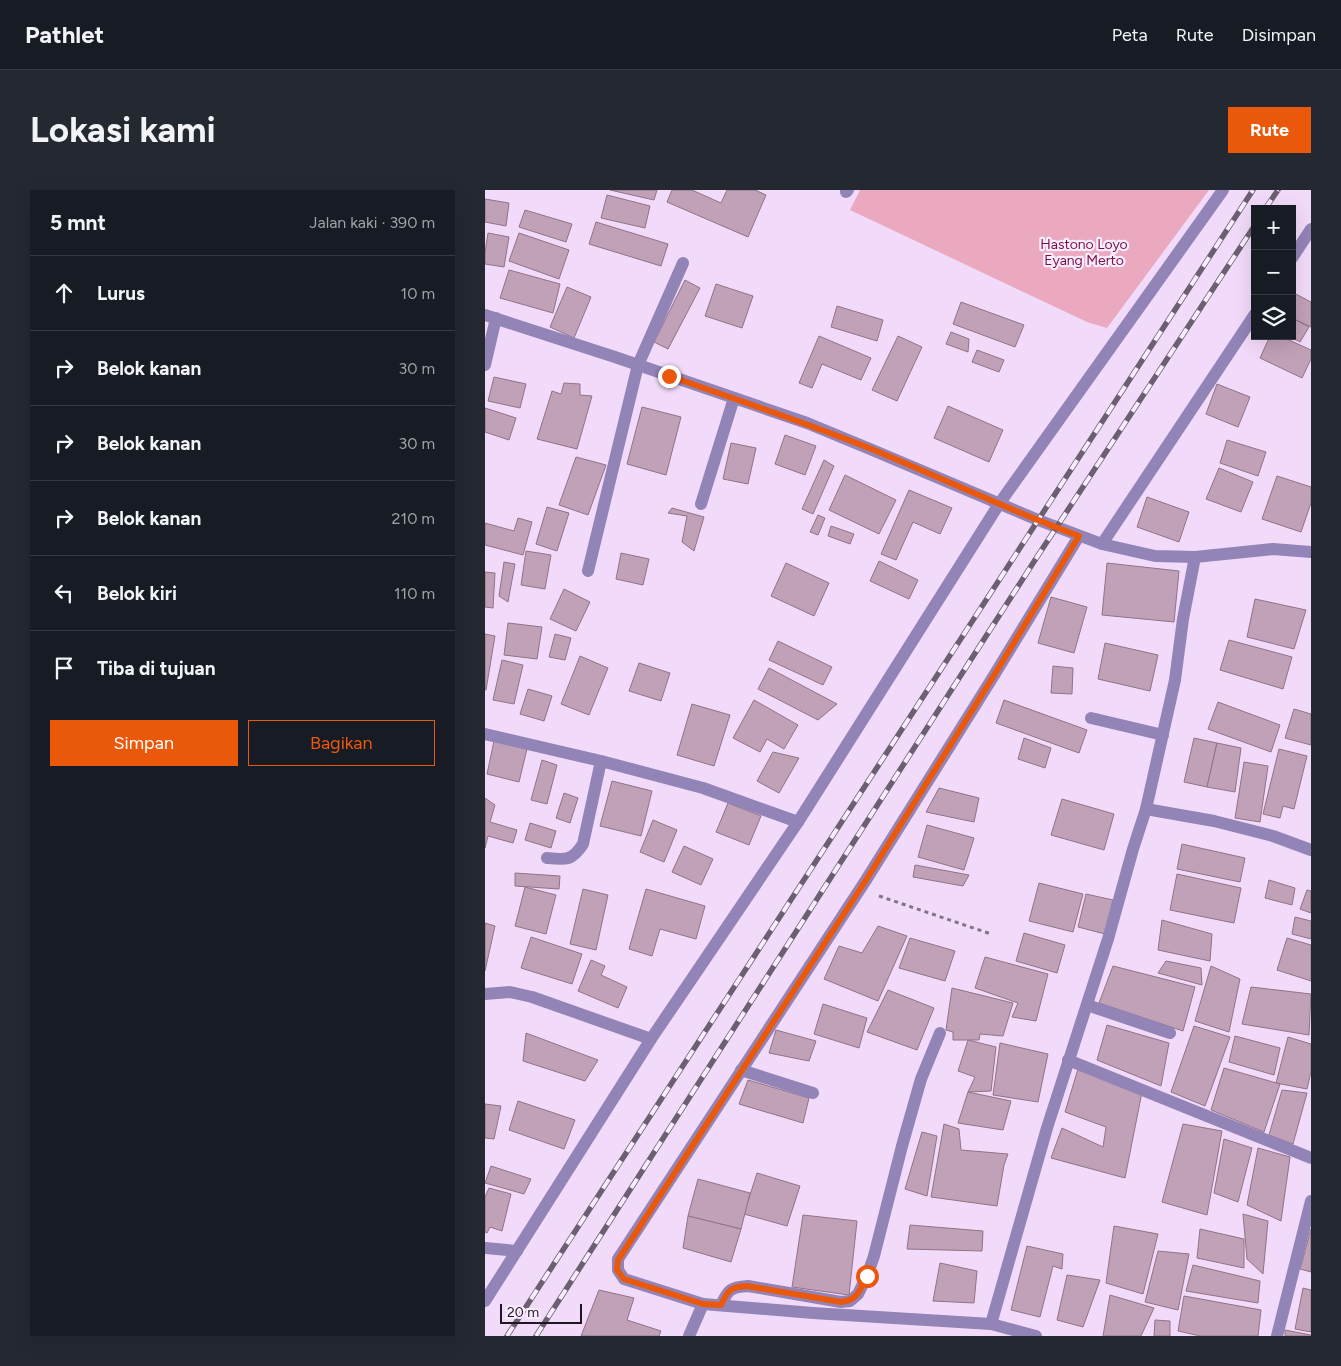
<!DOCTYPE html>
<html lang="id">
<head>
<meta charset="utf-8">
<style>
	body { margin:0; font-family:Figtree,sans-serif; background:#242831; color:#f1f3f6 }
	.controls { position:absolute; right:15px; top:15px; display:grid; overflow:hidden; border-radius:0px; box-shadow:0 5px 20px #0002 }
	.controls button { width:45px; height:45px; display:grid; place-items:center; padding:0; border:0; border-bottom:1px solid #363941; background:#171b24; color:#f1f3f6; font:25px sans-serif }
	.scale { position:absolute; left:15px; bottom:12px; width:82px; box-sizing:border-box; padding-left:5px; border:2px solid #1e1621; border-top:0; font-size:14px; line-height:18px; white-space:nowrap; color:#1e1621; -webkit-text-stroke:4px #faecff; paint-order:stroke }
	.stop { position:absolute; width:15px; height:15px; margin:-11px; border:4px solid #ea580c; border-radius:50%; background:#fff }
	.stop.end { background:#ea580c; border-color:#fff; box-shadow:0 1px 5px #0008 }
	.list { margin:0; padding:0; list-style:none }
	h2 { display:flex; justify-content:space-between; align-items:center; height:65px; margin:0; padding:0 20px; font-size:21px }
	h2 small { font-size:16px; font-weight:400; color:#9ea1a6 }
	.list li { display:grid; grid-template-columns:32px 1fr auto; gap:15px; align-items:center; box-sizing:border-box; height:75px; padding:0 20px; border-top:1px solid #363941 }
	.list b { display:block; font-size:19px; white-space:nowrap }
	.list em { font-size:16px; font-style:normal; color:#9ea1a6 }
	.actions { display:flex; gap:10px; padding:15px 20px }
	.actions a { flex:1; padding:11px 0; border:1px solid #ea580c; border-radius:0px; text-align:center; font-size:18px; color:#ea580c }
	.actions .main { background:#ea580c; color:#fff }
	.icon { flex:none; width:28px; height:28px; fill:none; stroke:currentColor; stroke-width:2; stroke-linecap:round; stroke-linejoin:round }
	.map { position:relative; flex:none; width:826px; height:1146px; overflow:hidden; border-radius:0px }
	header { display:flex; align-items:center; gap:30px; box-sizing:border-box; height:70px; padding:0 25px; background:#171b24; border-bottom:1px solid #363941 }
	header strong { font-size:24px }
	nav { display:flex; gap:28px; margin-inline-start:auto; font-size:18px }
	.intro { display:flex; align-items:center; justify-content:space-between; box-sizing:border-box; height:120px; padding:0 30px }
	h1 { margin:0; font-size:35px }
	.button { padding:12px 22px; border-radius:0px; background:#ea580c; color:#fff; font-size:18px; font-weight:700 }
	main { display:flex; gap:30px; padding:0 30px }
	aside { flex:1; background:#171b24; border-radius:0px; box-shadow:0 5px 20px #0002 }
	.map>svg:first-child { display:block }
	.green { fill:#eaa9be }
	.building { fill:#c1a1b7; stroke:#917287 }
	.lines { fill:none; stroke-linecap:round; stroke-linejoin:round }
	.path { stroke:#837388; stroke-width:3; stroke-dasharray:4 4; stroke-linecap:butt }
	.minor { stroke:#9384b7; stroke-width:12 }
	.rail-casing { stroke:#6c5f71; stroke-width:5.5 }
	.rail { stroke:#faecff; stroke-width:4; stroke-dasharray:11; stroke-linecap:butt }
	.route { stroke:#ea580c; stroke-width:6 }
	.labels { text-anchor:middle; stroke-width:4.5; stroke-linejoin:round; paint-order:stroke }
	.park-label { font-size:14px; fill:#781143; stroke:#faecff }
</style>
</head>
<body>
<header>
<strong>Pathlet</strong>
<nav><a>Peta</a><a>Rute</a><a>Disimpan</a></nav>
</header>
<div class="intro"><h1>Lokasi kami</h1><a class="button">Rute</a></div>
<main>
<aside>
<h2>5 mnt<small>Jalan kaki · 390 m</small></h2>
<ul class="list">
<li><svg class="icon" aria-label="ahead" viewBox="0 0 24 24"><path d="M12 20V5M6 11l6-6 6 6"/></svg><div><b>Lurus</b></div><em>10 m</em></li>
<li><svg class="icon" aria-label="right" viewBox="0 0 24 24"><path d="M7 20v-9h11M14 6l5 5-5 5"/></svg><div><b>Belok kanan</b></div><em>30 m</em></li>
<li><svg class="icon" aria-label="right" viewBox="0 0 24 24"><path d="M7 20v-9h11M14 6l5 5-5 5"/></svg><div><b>Belok kanan</b></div><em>30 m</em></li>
<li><svg class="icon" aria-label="right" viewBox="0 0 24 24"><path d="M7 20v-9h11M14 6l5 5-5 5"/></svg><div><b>Belok kanan</b></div><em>210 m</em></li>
<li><svg class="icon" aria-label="left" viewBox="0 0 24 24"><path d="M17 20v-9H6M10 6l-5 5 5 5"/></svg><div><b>Belok kiri</b></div><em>110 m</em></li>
<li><svg class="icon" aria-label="arrive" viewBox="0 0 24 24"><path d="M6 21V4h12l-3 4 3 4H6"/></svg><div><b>Tiba di tujuan</b></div></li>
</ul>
<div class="actions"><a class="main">Simpan</a><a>Bagikan</a></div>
</aside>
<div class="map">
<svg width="826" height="1146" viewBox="0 0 826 1146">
	<rect width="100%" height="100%" fill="#f2dbfa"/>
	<polygon class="green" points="375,0 724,0 622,138 602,132 365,20"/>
	<g class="building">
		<polygon points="125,0 172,0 169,10"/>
		<polygon points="187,0 207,0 236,13 242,0 270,0 281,5 263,47 182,12"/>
		<polygon points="122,5 165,16 160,38 116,28"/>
		<polygon points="0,9 24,13 21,36 0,32"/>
		<polygon points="40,20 87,34 81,52 34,37"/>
		<polygon points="111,32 183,54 176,76 104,54"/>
		<polygon points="3,43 24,47 19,77 0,74 0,62"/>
		<polygon points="34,43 84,60 74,89 24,71"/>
		<polygon points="24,80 75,94 68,123 15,108"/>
		<polygon points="200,90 215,98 183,159 169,152"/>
		<polygon points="231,94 268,106 257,138 220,126"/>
		<polygon points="82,97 106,107 89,148 65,137"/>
		<polygon points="807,102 826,112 826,137 807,128"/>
		<polygon points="476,112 539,135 530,157 468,134"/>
		<polygon points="352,116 398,130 392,151 346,137"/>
		<polygon points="807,128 824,137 815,152 805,146 807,146"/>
		<polygon points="466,142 484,149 483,162 461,154"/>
		<polygon points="334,146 386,168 376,190 337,174 327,198 314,193"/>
		<polygon points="413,146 437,157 412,211 387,200"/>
		<polygon points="785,146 795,146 826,160 826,169 817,188 775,168"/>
		<polygon points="492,160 519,170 514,182 487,172"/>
		<polygon points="9,187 41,194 35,218 3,211"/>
		<polygon points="79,193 95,194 95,205 107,206 92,259 52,249 67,201 76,204"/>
		<polygon points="732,194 765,207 753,237 721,224"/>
		<polygon points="463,216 518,240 504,272 449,248"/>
		<polygon points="157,217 196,227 181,285 142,274"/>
		<polygon points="0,218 31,228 24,250 0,242"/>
		<polygon points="300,245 331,256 320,285 290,274"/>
		<polygon points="742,250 781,262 773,286 735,273"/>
		<polygon points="246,253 271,258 263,294 238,289"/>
		<polygon points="91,267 121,275 103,325 74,315"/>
		<polygon points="339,270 349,276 328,324 317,319"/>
		<polygon points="734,278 768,292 756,322 721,309"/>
		<polygon points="360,285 411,310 394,344 344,320"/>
		<polygon points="792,286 826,297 826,313 816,342 777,329"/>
		<polygon points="424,300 467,318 455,344 428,332 411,370 396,364"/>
		<polygon points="662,307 704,322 694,352 652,337"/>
		<polygon points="62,317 84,323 72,361 51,354"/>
		<polygon points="187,318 219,327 209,361 197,352 202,326 183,323"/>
		<polygon points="333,325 340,328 333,345 325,342"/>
		<polygon points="33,328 47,332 38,365 0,355 0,333 29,341"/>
		<polygon points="346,336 369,344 365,354 343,346"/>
		<polygon points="41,361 66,365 60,399 36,395"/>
		<polygon points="136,363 164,369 158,395 131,389"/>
		<polygon points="394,371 433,390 424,409 385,391"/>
		<polygon points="19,372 30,374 23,412 14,406"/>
		<polygon points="301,373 344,393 329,426 286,406"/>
		<polygon points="622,373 694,381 689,432 617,425"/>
		<polygon points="0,382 10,383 8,418 0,417"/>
		<polygon points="79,399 105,412 91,441 65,429"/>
		<polygon points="566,407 602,417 589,463 553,453"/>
		<polygon points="770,409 821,420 809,459 762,447"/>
		<polygon points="23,433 57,437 52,469 19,465"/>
		<polygon points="0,444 10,446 1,500 0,500"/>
		<polygon points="70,444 86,448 80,470 64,467"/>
		<polygon points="744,450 807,467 798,499 735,480"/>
		<polygon points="293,451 347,477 338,495 284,470"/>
		<polygon points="620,453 673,465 665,501 613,489"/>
		<polygon points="95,466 123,478 104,525 76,514"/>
		<polygon points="17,470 38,475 29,514 8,510"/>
		<polygon points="154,473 185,483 176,511 144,501"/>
		<polygon points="568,476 588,478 587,504 566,503"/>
		<polygon points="284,478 352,514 333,530 273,499"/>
		<polygon points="43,499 67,506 59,531 35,524"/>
		<polygon points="269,510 313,535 299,559 282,549 275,562 248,548"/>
		<polygon points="519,510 602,540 594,563 511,533"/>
		<polygon points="733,512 795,535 786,562 723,539"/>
		<polygon points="207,514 245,525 229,576 192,565"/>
		<polygon points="809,519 826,524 826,555 800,548"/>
		<polygon points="539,548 566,558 560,578 533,569"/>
		<polygon points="709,548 732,553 722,597 699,592"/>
		<polygon points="9,551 42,559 34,592 2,584"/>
		<polygon points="732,553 756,558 750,602 722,597"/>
		<polygon points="794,559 822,566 809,619 798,616 795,628 778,624"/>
		<polygon points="288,562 314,568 294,603 272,591"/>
		<polygon points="57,570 72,575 62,614 46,610"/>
		<polygon points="759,572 783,576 775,632 750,628"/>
		<polygon points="127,591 167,601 156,646 115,636"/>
		<polygon points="454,598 494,608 489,632 441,622"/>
		<polygon points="79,603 93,608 85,633 71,628"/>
		<polygon points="0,608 10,615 5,632 32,640 28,653 3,646 0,658"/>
		<polygon points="577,609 629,624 619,660 566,645"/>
		<polygon points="243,613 276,626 264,655 231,642"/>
		<polygon points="168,630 192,640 179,672 155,662"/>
		<polygon points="45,633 71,641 66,658 40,650"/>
		<polygon points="442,635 489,648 479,680 433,667"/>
		<polygon points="697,654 760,668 755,692 692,679"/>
		<polygon points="199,656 228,669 216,695 187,682"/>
		<polygon points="430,675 484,685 478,696 428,687"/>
		<polygon points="30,683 75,686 74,699 30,696"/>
		<polygon points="692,684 756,698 749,733 685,720"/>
		<polygon points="784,690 810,698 807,715 780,708"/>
		<polygon points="554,693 598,704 588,742 544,731"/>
		<polygon points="40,697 71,705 61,744 30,736"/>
		<polygon points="98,699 123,705 111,760 85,754"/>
		<polygon points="161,699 220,716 211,749 175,739 167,766 144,759"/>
		<polygon points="822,700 826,701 826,723 815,719"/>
		<polygon points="601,704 628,710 620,744 593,737"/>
		<polygon points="810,727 826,731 826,749 807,744"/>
		<polygon points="677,730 727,744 725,771 673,760"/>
		<polygon points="0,733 10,736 0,781"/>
		<polygon points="393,736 422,746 393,811 339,789 354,756 377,763"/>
		<polygon points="539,743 580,755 572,783 531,771"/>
		<polygon points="46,747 97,764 87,794 36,778"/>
		<polygon points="425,748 470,761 460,791 414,778"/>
		<polygon points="802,748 826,755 826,791 792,780"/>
		<polygon points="500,767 563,784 551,831 527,827 533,813 490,798"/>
		<polygon points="106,770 120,776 116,785 142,797 133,818 93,801"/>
		<polygon points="681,771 716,778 717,795 673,783"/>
		<polygon points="628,776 710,797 698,841 614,813"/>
		<polygon points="726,776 755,789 744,842 710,831"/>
		<polygon points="766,797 826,804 824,845 757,834"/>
		<polygon points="467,798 528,813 518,846 495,844 494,850 468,850 468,842 461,840"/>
		<polygon points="403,800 449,818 432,860 382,842"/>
		<polygon points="338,814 382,828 374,858 329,844"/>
		<polygon points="622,835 684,853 676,896 612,870"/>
		<polygon points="709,836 745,847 720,916 686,902"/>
		<polygon points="291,840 331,851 324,871 284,863"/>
		<polygon points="41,843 113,870 100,891 38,871"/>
		<polygon points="750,846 795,858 789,885 744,872"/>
		<polygon points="803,847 826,854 826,882 822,899 791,893"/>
		<polygon points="483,850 511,857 506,901 483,902 490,887 473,881"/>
		<polygon points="515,853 563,864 553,912 508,905"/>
		<polygon points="739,878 795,894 779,942 726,920"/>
		<polygon points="593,879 657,902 640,988 566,968 577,938 618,957 621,937 580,922"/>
		<polygon points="263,890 324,908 318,933 254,914"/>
		<polygon points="797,900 822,903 808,954 784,945"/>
		<polygon points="483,902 526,911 518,940 473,933"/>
		<polygon points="33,911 90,930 79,959 24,940"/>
		<polygon points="0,914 16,916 9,949 0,948"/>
		<polygon points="459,934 474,939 476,960 523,964 519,975 512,1016 446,1007"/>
		<polygon points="698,934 737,941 722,1025 677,1012"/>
		<polygon points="437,942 452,946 442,1006 420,999"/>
		<polygon points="739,949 767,958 753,1012 729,1003"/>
		<polygon points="773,958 805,967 796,1031 762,1015"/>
		<polygon points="6,976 46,989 39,1004 0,993"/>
		<polygon points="272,983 315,996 302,1036 259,1024"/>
		<polygon points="213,989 265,1003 256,1039 203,1026"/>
		<polygon points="4,998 26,1004 17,1041 5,1037 2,1043 0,1042 0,1007"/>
		<polygon points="758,1024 783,1031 778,1084 762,1069"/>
		<polygon points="318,1025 372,1031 364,1105 307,1097"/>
		<polygon points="203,1026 256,1039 246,1072 198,1058"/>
		<polygon points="425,1035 498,1041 497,1061 422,1059"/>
		<polygon points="629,1036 673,1044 658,1104 621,1093"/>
		<polygon points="715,1039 759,1049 759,1078 712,1068"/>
		<polygon points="826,1039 826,1082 815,1079"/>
		<polygon points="542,1056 578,1064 577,1079 568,1076 555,1127 526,1120"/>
		<polygon points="673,1061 704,1064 693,1120 660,1112"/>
		<polygon points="455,1073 492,1081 489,1113 448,1111"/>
		<polygon points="708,1075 775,1091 773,1113 701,1101"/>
		<polygon points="582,1085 615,1090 598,1137 572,1130"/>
		<polygon points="818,1098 826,1100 826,1142 810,1139"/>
		<polygon points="114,1100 149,1108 142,1130 176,1141 174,1146 96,1146"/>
		<polygon points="625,1105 669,1118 656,1146 618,1146"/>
		<polygon points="699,1106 776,1120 773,1146 715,1146 693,1141"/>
		<polygon points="670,1130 685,1131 685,1146 669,1146"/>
		<polygon points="800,1140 826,1145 826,1146 800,1146"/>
	</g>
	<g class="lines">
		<polyline class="path" points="394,706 506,744"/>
		<g class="minor">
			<polyline points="361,2 363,0"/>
			<polyline points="807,68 826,39"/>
			<polyline points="0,125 130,167 322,233 385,259 553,330 617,354 670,366 710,367 788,359 826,362"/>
			<polyline points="0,175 11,128"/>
			<polyline points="216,314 249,208"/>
			<polyline points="594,346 508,487 381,690 133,1069 133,1080 139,1089 218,1114 328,1123 506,1134 562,938 623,749 648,659 661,619 690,490 698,429 710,367"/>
			<polyline points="617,354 770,124"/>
			<polyline points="103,381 153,175 198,73"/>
			<polyline points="606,528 678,545"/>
			<polyline points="0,544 116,571 218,598 313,632"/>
			<polyline points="661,619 729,631 788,646 826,660"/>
			<path d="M62,668c19,2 25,3 36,-14l18,-83"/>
			<polyline points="0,804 25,802 47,807 166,849"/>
			<polyline points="602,815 685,843"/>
			<polyline points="583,870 826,968"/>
			<polyline points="256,880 328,903"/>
			<polyline points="0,1058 32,1061"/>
			<polyline points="0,1111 166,849 313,632 514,314 738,0"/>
			<path d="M236,1115c7,-15 9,-18 27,-19l93,16 9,-1 8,-7 9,-18 7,-20 28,-110 19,-67 19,-46"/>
			<polyline points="506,1134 551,1146"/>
			<polyline points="204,1146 218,1114"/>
			<polyline points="792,1146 826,1011"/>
		</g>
		<g class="rail-casing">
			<g id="rail">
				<polyline points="780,19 793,0"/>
				<polyline points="22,1146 768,0"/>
				<polyline points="51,1146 550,370 770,35"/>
			</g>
		</g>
		<use href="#rail" class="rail"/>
	</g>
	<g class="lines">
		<path class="route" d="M184,186c67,23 134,46 200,72 71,29 139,62 210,88l-86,141 -127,203 -248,380 -1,10 7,9 79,25 18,1c7,-15 9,-18 26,-19l94,16c17,-2 19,-12 26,-26"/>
	</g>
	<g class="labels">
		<g class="park-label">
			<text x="599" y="59">Hastono Loyo<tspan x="599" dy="16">Eyang Merto</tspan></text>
		</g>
	</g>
</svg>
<div class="controls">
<button>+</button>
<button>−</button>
<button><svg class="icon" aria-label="layers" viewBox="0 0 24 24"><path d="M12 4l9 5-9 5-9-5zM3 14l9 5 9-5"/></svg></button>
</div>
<div class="scale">20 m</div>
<div class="stop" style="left:382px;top:1086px"></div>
<div class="stop end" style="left:184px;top:186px"></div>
</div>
</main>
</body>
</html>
